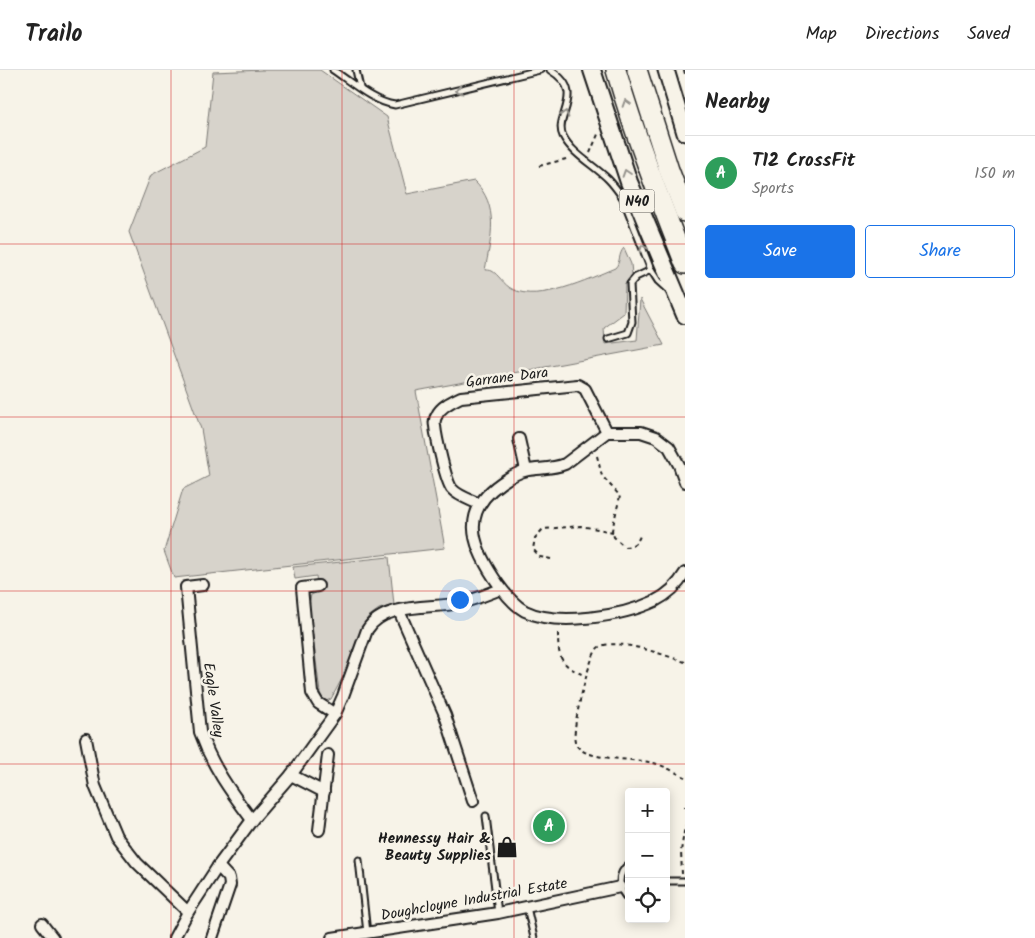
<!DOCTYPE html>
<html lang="en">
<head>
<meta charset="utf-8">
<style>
	body { margin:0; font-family:Kalam,sans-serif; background:#f6f6f6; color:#222 }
	.controls { position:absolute; right:15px; bottom:15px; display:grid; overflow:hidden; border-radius:5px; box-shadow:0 2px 12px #0003 }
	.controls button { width:45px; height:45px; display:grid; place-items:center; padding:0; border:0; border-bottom:1px solid #e0e0e0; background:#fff; color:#222; font:25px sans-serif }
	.you { position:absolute; left:459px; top:529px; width:18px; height:18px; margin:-12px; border:4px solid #fff; border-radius:50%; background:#1a73e8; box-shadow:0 0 0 8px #1a73e833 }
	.badge { display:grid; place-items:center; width:32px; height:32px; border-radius:50%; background:#1a73e8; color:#fff; font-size:16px; font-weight:700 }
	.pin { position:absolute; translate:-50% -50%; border:2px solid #fff; box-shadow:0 1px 5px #0006 }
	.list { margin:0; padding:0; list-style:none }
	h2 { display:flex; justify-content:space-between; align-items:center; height:65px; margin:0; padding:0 20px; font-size:21px }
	h2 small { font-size:16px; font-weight:400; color:#767676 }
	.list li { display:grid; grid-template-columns:32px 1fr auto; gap:15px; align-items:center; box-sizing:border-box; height:75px; padding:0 20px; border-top:1px solid #e0e0e0 }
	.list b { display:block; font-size:19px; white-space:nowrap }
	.list p { margin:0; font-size:16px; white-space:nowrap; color:#767676 }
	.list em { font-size:16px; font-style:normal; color:#767676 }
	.actions { display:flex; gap:10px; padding:15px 20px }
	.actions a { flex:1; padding:11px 0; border:1px solid #1a73e8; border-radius:5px; text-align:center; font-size:18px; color:#1a73e8 }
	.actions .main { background:#1a73e8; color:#fff }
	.icon { flex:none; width:28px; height:28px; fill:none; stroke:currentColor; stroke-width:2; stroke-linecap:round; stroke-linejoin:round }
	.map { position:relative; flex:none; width:685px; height:868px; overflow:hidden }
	header { display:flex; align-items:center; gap:30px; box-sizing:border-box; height:70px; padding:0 25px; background:#fff; border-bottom:1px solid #e0e0e0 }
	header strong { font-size:24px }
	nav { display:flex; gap:28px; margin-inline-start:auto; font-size:18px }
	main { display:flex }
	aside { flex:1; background:#fff }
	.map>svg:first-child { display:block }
	.green { fill:#d7d3cb; stroke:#7a7874 }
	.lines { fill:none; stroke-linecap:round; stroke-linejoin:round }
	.lane-casing { stroke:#1c1c1c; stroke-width:9 }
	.street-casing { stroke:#1c1c1c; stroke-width:14 }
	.secondary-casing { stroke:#1c1c1c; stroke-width:19 }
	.primary-casing { stroke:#1c1c1c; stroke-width:20 }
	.highway-casing { stroke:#1c1c1c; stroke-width:22 }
	.path { stroke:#1c1c1c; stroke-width:2; stroke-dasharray:4 4; stroke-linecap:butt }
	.lane { stroke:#f7f3e8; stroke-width:5 }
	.street { stroke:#f7f3e8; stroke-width:10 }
	.secondary { stroke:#f7f3e8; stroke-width:15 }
	.primary { stroke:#f7f3e8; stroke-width:16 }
	.highway { stroke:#f7f3e8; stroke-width:19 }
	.oneway { stroke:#94928c }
	.grid { fill:none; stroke:#d62828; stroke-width:1; stroke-opacity:0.55 }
	.labels { text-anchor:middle; stroke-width:5; stroke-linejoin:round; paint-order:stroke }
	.shield { fill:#f7f3e8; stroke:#5e5c59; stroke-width:1 }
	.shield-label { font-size:14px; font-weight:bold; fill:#1c1c1c }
	.street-label { font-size:15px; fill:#1c1c1c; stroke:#f7f3e8 }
	.poi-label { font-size:15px; font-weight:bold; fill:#1c1c1c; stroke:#f7f3e8; text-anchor:end }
</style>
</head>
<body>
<header>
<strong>Trailo</strong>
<nav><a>Map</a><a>Directions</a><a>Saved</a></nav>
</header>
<main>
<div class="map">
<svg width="685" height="868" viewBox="0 0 685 868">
	<rect width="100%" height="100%" fill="#f7f3e8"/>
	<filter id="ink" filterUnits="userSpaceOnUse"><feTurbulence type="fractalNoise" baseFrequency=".02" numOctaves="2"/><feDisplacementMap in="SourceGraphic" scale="10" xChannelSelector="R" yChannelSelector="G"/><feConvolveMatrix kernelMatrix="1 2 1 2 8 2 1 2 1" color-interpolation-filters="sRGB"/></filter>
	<g filter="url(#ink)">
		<g class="green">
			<path d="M263,0h57l67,47 20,77 67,-13c26,24 17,58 11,89 2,0 5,0 7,1 6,3 12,14 20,18 27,14 76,-10 103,-21 6,-6 3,-14 9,-20l7,16 1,10 -7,10 -1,29 -20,15 1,16 32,-4 3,-41 24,46 -248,46 29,157 -271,30 -10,-27 19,-62 26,-13 -8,-47 -72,-197 22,-57 54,-28 8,-75z"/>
			<polygon points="389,487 394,535 379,539 368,547 359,566 345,603 331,629 326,631 323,629 320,623 309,534 311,525 318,522 316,506 295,509 293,497"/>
		</g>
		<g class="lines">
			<g class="lane-casing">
				<g id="lane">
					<path d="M333,0c18,12 40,32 62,35l145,-35"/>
					<polyline points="356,0 360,18"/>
					<path d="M550,0c38,23 3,46 13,66 9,18 31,29 45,43 6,6 10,12 15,19l28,72 7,11 12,11"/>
					<polyline points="608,269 628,263 632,252 630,214 636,207 651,200"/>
					<polyline points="486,746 498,843"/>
					<polyline points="359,790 367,863"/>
					<path d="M629,794c-13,10 -11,26 0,36"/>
					<polyline points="666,811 685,811"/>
					<polyline points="527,837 534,868"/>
				</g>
			</g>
			<g class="street-casing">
				<g id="street">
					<polyline points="519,369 526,400"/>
					<path d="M685,412l-6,-17 -10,-18 -13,-10 -15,-5h-34l-42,32c-12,5 -25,4 -37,6 -10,2 -20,8 -27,13 -40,28 -30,60 -7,95 8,12 18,26 31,33 32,16 98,5 130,-10 12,-6 23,-16 30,-28"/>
					<path d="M479,434c-8,-4 -21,-8 -27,-15 -6,-7 -16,-52 -17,-63 -1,-4 0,-8 2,-11 4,-9 16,-14 24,-18l117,-12 7,4 22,43"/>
					<path d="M203,515l-17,2 14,145c12,34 30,59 52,88"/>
					<polyline points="318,516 302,518 312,623 318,633 335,644"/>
					<polyline points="399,541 445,645 473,731"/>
					<polyline points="86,669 95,716 116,766 137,793 188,842"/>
					<polyline points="291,705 324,722"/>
					<polyline points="319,760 328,685"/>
					<polyline points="42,854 53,868"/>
					<path d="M174,868l14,-26 30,-46 34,-46 39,-45 44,-61 8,-18 24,-66c17,-28 65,-21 93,-27 14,-3 28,-9 41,-14"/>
					<polyline points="212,868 230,815 229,808 218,796"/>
					<polyline points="332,868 498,843 620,817"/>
				</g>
			</g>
			<g class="secondary-casing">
				<polyline id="secondary" points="666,0 685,63"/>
			</g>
			<g class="primary-casing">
				<polyline id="primary" points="592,0 629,112 685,245"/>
			</g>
			<g class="highway-casing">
				<g id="highway">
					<path d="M616,0c19,66 44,130 69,194"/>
					<polyline points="637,0 669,100 685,142"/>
				</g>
			</g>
			<g class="path">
				<polyline points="684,0 685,4"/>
				<polyline points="590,83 599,62"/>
				<polyline points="539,96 570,88"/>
				<path d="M597,386l5,20 18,20 -8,34 2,7 11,10c10,-1 13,-5 16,-14"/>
				<polyline points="551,489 540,487 533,479 535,468 543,459 581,456 613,462"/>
				<path d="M558,563c0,27 3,32 28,43"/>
				<path d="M685,592c-18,-6 -68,-25 -86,-15 -9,5 -24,71 -24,83 -1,7 -1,14 4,18 12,13 61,10 78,16 10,3 19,9 28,13"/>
				<polyline points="685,737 685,738"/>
				<polyline points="682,804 681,781 685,756"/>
			</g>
			<use href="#lane" class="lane"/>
			<use href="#street" class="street"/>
			<use href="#secondary" class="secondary"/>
			<use href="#primary" class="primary"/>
			<use href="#highway" class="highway"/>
		</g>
		<defs><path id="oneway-chevron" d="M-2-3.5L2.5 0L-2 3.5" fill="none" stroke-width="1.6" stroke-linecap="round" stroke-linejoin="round" transform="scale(1.25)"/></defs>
		<g class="oneway">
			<use href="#oneway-chevron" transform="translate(459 20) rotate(166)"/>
			<use href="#oneway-chevron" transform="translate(626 33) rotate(-108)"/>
			<use href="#oneway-chevron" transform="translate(565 44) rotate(-73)"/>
			<use href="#oneway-chevron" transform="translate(626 103) rotate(-108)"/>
			<use href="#oneway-chevron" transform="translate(643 178) rotate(-112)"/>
		</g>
	</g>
	<path class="grid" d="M171,0v868M342,0v868M514,0v868M0,174h685M0,347h685M0,521h685M0,694h685"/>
	<defs>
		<g id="shop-bare" transform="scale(1.725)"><path d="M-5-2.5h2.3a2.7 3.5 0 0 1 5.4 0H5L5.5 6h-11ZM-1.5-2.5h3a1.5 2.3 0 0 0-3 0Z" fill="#1c1c1c" stroke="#f7f3e8" stroke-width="2.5" paint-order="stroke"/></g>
	</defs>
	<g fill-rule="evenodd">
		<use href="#shop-bare" x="507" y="777"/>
	</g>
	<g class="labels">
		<rect class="shield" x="619.5" y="119.5" width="35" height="23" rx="4"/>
		<g class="shield-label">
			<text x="637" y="136">N40</text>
		</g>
		<g class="street-label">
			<text transform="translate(507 307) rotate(-7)" y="5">Garrane Dara</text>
			<text transform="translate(214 630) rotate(82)" y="5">Eagle Valley</text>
			<text transform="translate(474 829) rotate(-10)" y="5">Doughcloyne Industrial Estate</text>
		</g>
		<g class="poi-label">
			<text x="491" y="773">Hennessy Hair &amp;<tspan x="491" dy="17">Beauty Supplies</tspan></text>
		</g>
	</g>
</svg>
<div class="controls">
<button>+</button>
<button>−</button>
<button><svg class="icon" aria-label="locate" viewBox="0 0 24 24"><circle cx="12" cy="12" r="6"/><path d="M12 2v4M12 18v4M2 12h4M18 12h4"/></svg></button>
</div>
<div class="you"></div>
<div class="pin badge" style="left:549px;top:756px;background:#2e9e5b">A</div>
</div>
<aside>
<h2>Nearby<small></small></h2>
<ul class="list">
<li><span class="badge" style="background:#2e9e5b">A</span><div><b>T12 CrossFit</b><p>Sports</p></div><em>150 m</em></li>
</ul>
<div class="actions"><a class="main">Save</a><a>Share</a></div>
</aside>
</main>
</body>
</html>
